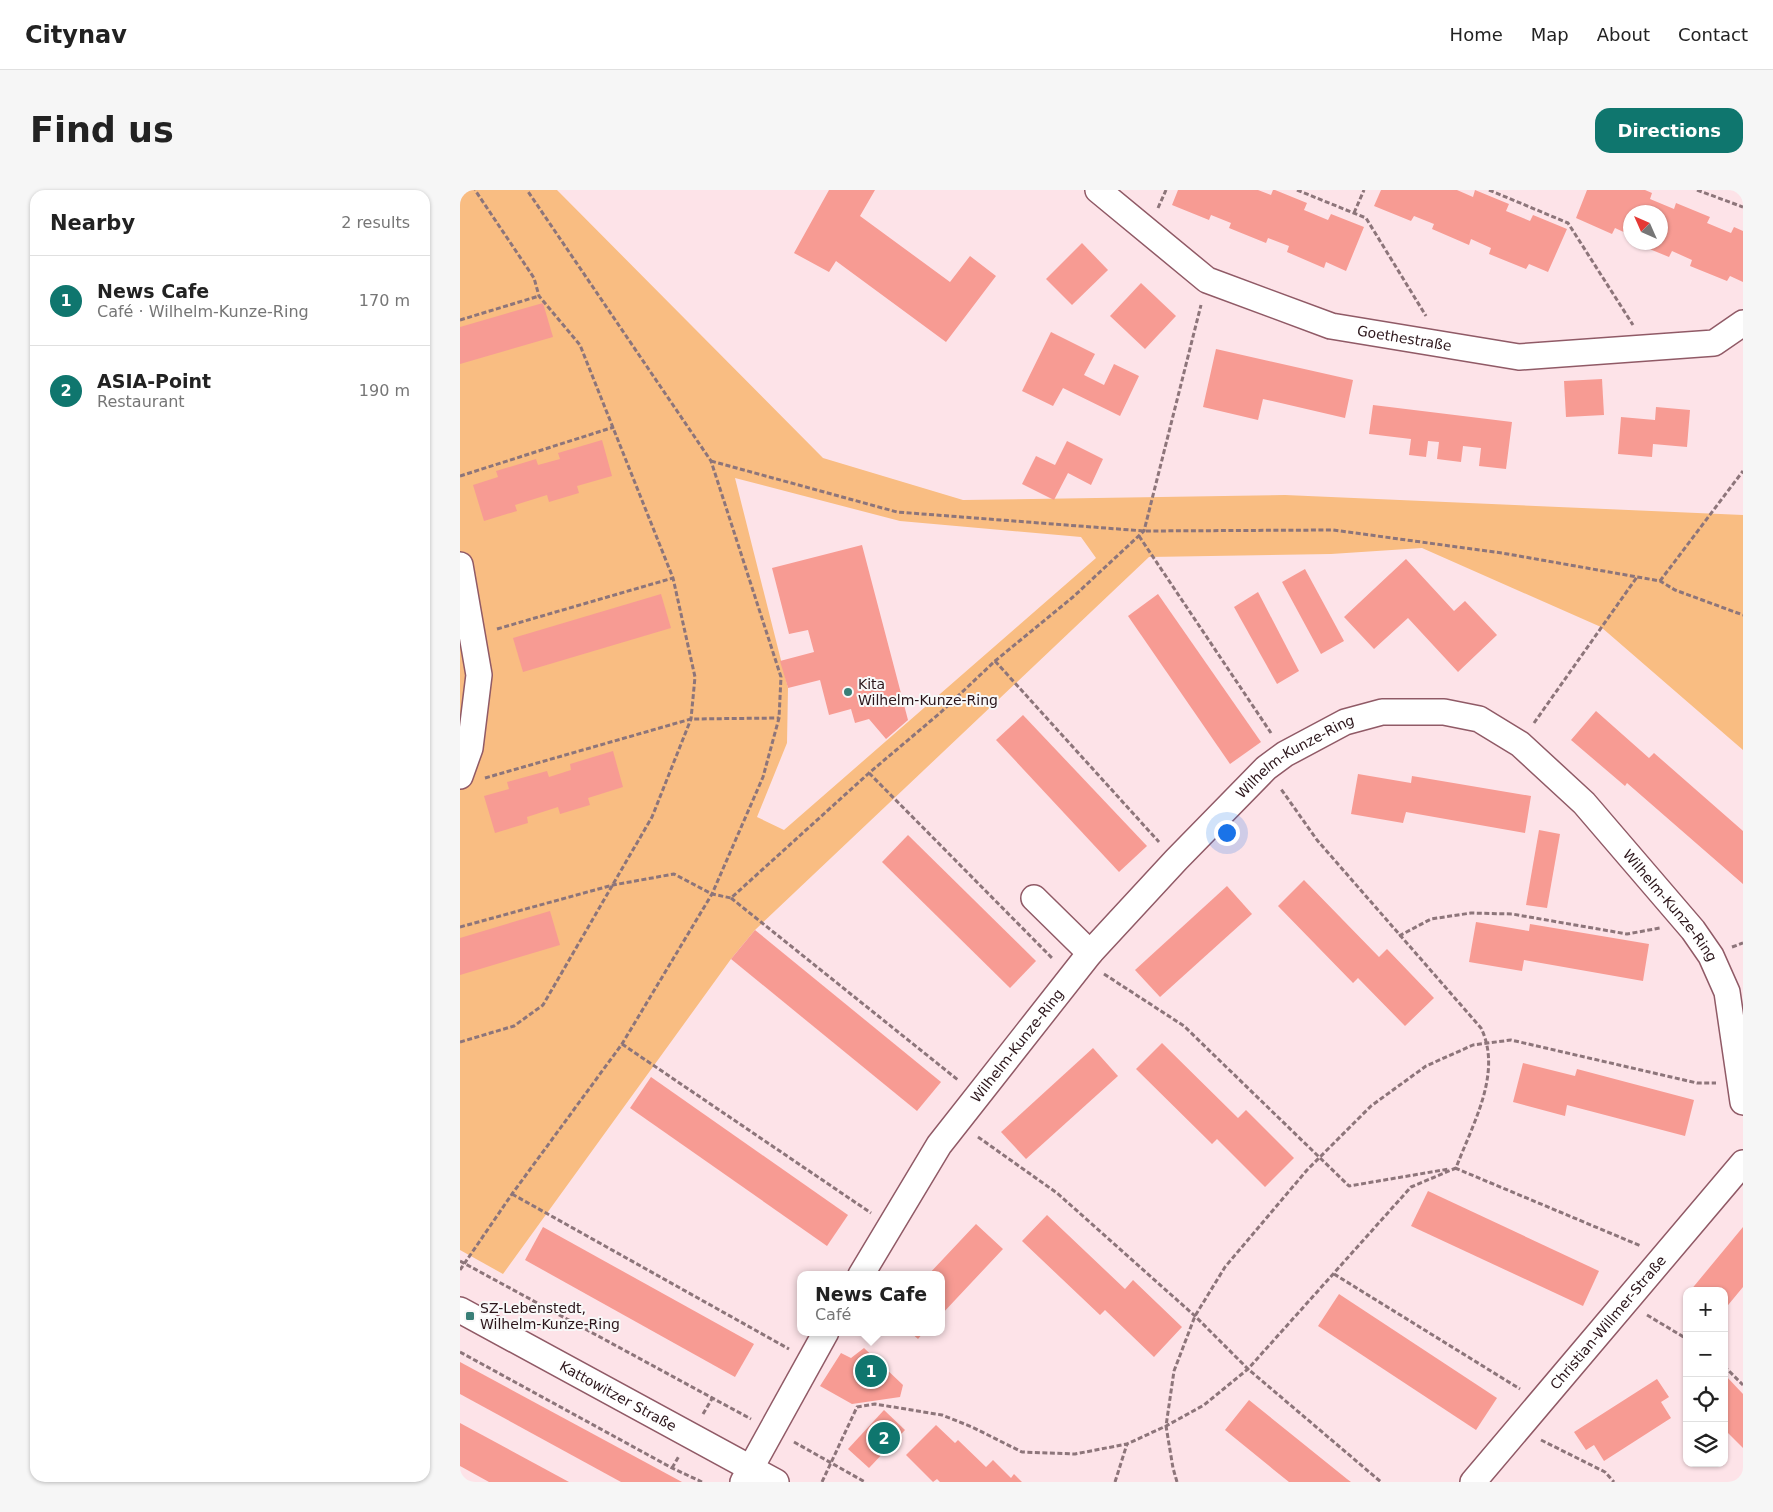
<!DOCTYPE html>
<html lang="en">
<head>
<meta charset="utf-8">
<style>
	body { margin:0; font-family:"DejaVu Sans",sans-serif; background:#f6f6f6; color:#222 }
	.controls { position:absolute; right:15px; bottom:15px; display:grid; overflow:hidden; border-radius:10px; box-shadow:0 1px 4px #0004 }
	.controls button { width:45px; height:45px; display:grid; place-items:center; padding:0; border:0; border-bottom:1px solid #e0e0e0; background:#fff; color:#222; font:25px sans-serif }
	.compass { position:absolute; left:1163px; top:15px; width:45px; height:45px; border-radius:50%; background:#fff; box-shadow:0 1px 4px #0004; rotate:315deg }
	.you { position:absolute; left:766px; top:642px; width:18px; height:18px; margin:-12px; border:4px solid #fff; border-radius:50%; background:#1a73e8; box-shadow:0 0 0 8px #1a73e833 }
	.badge { display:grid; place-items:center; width:32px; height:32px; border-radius:50%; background:#0f766e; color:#fff; font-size:16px; font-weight:700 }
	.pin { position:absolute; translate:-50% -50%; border:2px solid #fff; box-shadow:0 1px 5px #0006 }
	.popup { position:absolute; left:337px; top:1081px; width:148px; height:65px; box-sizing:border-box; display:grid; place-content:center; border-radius:10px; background:#fff; filter:drop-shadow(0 1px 4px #0005); font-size:16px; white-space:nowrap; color:#767676 }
	.popup b { font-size:19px; color:#222 }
	.popup::after { content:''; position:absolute; left:50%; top:100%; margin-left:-10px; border:10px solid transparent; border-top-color:#fff }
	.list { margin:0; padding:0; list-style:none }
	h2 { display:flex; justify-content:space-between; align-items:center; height:65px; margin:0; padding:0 20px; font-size:21px }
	h2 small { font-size:16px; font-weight:400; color:#767676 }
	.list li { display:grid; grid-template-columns:32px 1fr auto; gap:15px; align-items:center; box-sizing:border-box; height:90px; padding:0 20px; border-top:1px solid #e0e0e0 }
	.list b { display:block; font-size:19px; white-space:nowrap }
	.list p { margin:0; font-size:16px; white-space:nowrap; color:#767676 }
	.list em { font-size:16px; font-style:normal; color:#767676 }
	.icon { flex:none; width:28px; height:28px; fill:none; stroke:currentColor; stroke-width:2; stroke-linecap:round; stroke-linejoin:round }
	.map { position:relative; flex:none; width:1283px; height:1292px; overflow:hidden; border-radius:15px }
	header { display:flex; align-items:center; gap:30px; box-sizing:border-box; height:70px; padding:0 25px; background:#fff; border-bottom:1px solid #e0e0e0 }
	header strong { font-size:24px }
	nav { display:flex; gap:28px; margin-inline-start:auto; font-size:18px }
	.intro { display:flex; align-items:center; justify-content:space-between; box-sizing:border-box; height:120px; padding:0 30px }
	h1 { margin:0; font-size:35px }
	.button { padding:12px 22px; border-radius:15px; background:#0f766e; color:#fff; font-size:18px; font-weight:700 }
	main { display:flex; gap:30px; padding:0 30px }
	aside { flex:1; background:#fff; border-radius:15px; box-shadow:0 1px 4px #0004 }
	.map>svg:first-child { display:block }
	.green { fill:#f9bd82; fill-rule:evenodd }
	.building { fill:#f79b93 }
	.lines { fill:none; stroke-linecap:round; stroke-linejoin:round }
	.minor-casing { stroke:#905a66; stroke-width:28 }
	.path { stroke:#8d757a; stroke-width:3; stroke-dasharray:5 2.5; stroke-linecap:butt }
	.minor { stroke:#fff; stroke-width:25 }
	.poi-dot { fill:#397f77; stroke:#f8f8f8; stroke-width:2 }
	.labels { text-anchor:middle; stroke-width:4; stroke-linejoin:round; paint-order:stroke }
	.street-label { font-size:14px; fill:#2b151a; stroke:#f8f8f8 }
	.poi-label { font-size:14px; fill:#2b151a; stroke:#f8f8f8; text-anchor:start }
</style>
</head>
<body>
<header>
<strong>Citynav</strong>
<nav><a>Home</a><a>Map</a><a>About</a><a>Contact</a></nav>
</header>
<div class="intro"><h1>Find us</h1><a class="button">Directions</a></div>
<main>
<aside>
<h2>Nearby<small>2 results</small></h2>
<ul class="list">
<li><span class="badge">1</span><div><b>News Cafe</b><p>Café · Wilhelm-Kunze-Ring</p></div><em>170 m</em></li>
<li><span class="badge">2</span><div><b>ASIA-Point</b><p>Restaurant</p></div><em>190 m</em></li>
</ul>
</aside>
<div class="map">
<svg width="1283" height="1292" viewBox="0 0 1283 1292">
	<rect width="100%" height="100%" fill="#fde3e8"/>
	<path class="green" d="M0,0h97l266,268 140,42 322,-5 458,20v235l-142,-123 -179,-79 -91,6 -182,3 -394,373 -24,29 -228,315 -43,-24zM275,288l165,43 181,16 15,21 -312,272 -27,-13 30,-74 1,-55z"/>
	<g class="building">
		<polygon points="369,0 415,0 400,26 490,92 510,66 536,86 486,152 376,71 369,82 334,63"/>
		<polygon points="718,0 798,0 811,5 813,0 815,0 847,13 844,20 868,30 871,24 904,37 886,81 866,72 864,78 827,62 829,56 808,48 806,53 769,38 771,33 751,25 749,30 712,15"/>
		<polygon points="921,0 997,0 1013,7 1015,0 1049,14 1046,21 1070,31 1073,25 1107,39 1088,82 1069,74 1066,79 1029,64 1031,58 1011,49 1009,55 972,39 974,34 954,26 951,31 914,16"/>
		<polygon points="1127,0 1185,0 1192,3 1190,9 1214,19 1216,13 1250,27 1247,33 1271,43 1274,37 1283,41 1283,92 1270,86 1267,91 1230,76 1232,70 1212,61 1209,67 1175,53 1200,52 1200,22 1170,22 1170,45 1155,38 1152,44 1116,28"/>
		<polygon points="622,53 648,80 612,115 586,89"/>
		<polygon points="681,93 716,126 685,159 650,126"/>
		<polygon points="83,113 93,147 0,174 0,137"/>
		<polygon points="591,142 635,164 624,185 644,195 654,174 679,186 660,226 603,198 593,216 562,201"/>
		<polygon points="756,159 893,190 885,228 803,209 798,230 743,217"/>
		<polygon points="1142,189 1144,225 1106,227 1104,191"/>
		<polygon points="913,215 1052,232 1046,279 1019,276 1021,258 1003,256 1001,272 977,269 979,252 968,251 966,267 949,265 951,249 909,244"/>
		<polygon points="1196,217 1230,220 1227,257 1193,254 1192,267 1158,264 1161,227 1195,230"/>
		<polygon points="142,250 152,286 117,296 119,303 89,312 87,305 55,315 57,321 24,331 13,295 38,287 36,281 76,269 78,275 100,269 98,263"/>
		<polygon points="607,251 643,269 631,295 608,283 594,310 562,294 576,266 595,275"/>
		<polygon points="402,355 448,530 426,549 409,529 395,533 391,519 369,525 360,490 328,498 320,471 354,462 348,440 329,444 312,378"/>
		<polygon points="946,369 994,421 1005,411 1037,445 998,482 948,428 914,459 884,427"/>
		<polygon points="845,379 884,451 861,464 822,392"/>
		<polygon points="798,402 839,481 817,494 774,417"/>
		<polygon points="201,404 211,438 63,482 53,448"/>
		<polygon points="698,404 801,552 770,574 668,426"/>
		<polygon points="1136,521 1189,568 1194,563 1283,641 1283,694 1167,593 1165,596 1111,550"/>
		<polygon points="563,525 687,656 659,682 536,550"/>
		<polygon points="153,561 163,597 128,608 130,615 100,624 98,617 67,627 68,633 35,643 24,606 49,599 47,592 87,581 89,587 111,580 110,574"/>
		<polygon points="898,584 951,593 952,586 1071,606 1065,643 946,622 943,633 891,624"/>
		<polygon points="1079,640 1100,644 1087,718 1066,715"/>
		<polygon points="448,645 576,771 550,798 422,672"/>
		<polygon points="844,690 919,767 927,759 974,808 945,836 898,788 893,793 818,716"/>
		<polygon points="767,696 792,724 700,807 675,780"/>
		<polygon points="90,721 100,755 0,785 0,748"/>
		<polygon points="1016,732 1069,741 1070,734 1189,754 1183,791 1064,770 1062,781 1009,772"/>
		<polygon points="295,740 481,892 457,921 271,769"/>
		<polygon points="702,853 778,928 786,920 834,968 805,997 757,949 752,954 676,879"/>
		<polygon points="633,858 658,886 566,969 541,942"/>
		<polygon points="1063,873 1115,886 1117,879 1234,910 1225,946 1107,915 1105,926 1053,912"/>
		<polygon points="191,887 388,1025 367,1056 170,918"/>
		<polygon points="968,1001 1139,1081 1123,1116 951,1036"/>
		<polygon points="587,1025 665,1099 673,1090 722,1137 694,1167 645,1120 640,1125 562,1051"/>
		<polygon points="516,1034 543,1059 481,1125 481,1085 468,1085"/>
		<polygon points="83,1037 294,1154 275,1187 65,1070"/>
		<polygon points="1283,1037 1283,1097 1264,1120 1264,1101 1230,1101"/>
		<polygon points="879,1104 1037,1208 1016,1240 858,1136"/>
		<polygon points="450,1142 464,1142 458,1149"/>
		<polygon points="404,1158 443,1195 440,1207 392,1214 360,1196 381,1163 391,1168"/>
		<polygon points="0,1172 222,1292 161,1292 0,1204"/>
		<polygon points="1266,1186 1283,1204 1283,1258 1264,1239 1264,1188"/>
		<polygon points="1197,1189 1209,1207 1201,1212 1211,1228 1144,1271 1134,1255 1126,1260 1114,1242"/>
		<polygon points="789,1210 887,1289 891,1292 829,1292 814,1280 765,1240"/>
		<polygon points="424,1220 445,1240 409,1278 388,1259"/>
		<polygon points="0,1233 109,1292 29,1292 0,1276"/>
		<polygon points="476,1235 495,1253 498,1250 526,1277 533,1270 551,1288 554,1284 562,1292 480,1292 477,1289 473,1292 446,1265"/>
	</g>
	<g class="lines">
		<g class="minor-casing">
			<g id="minor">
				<path id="s1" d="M638,0l109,90 124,46 188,31 195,-14 29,-20"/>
				<polyline points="0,375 19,485 10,558 0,586"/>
				<polyline points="574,708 630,763"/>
				<path id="s2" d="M401,1085l78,-130 151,-192 86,-93 90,-92 19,-14 60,-32 37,-10h62l35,7 41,25 64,59 109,127 18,26 16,36 16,110"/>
				<path id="s3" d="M0,1120l316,172"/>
				<polyline points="283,1292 366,1142"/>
				<path id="s4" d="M1013,1292l270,-319"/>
			</g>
		</g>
		<g class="path">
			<polyline points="837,0 906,28 966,126"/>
			<polyline points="1029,0 1108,33 1173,135"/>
			<polyline points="1237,0 1283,17"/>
			<polyline points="698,18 706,0"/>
			<polyline points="894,23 904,0"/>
			<polyline points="0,130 79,106"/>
			<polyline points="251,271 437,322 684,341 873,340 1042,363 1200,391 1215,400 1283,425"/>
			<polyline points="0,286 154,237"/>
			<polyline points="679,346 811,543"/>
			<polyline points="1200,391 1283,281"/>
			<polyline points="37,439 213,388"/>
			<polyline points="535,471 699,652"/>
			<polyline points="1074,533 1177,387"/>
			<polyline points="409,583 593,769"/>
			<polyline points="25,588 231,529 319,528"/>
			<polyline points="271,708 498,890"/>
			<polyline points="0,737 153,695 214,684 252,704 271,708 409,583 480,523 535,471 613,407 684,341 741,115"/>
			<polyline points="939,746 971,729 1011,723 1052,724 1167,744 1200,738"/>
			<polyline points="1272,757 1283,753"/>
			<polyline points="644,784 724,836 889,996 989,979"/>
			<polyline points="0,852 54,836 83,815 192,627 231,529 235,487 213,388 120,155 79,106 74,88 15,0"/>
			<polyline points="162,854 411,1023"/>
			<polyline points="518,947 597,1003 735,1126 788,1179 921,1292"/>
			<polyline points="995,978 1181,1056"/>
			<polyline points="52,1004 329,1159"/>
			<polyline points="0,1071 291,1229"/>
			<polyline points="0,1080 52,1004 162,854 252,704 303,587 319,528 321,487 251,271 67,0"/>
			<polyline points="874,1084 1060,1199"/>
			<polyline points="1187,1125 1227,1149"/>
			<polyline points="0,1162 212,1278 242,1292"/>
			<polyline points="1264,1176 1283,1195"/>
			<polyline points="243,1224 253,1207"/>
			<polyline points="1081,1250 1145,1282 1154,1292"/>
			<polyline points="334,1252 405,1292"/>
			<polyline points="212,1278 219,1266"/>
			<path d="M362,1292l35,-75 18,-3 67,11 30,12 50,25 53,2 52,-10 39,-18 38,-21 44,-36 163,-182 45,-19c16,-43 47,-95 25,-140l-164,-188 -36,-51"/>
			<polyline points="655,1292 667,1254"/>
			<polyline points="717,1292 713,1278 706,1236 714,1181 735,1126 765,1077 847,980 911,916 966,876 1013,855 1051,850 1237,893 1256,893"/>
		</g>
		<use href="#minor" class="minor"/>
	</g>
	<g class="poi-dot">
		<circle cx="388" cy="502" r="5"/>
		<rect x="5" y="1121" width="10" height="10" rx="2.5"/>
	</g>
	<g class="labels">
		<g class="street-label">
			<text dy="5" stroke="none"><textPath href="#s1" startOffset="348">Goethestraße</textPath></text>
			<text dy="5" stroke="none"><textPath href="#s2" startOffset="682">Wilhelm-Kunze-Ring</textPath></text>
			<text dy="5" stroke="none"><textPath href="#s2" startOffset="1148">Wilhelm-Kunze-Ring</textPath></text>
			<text dy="5" stroke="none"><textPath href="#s2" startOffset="278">Wilhelm-Kunze-Ring</textPath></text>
			<text dy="5" stroke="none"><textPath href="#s4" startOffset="209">Christian-Willmer-Straße</textPath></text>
			<text dy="5" stroke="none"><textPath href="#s3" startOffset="180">Kattowitzer Straße</textPath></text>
		</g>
		<g class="poi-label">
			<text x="398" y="499">Kita<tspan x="398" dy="16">Wilhelm-Kunze-Ring</tspan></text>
			<text x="20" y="1123">SZ-Lebenstedt,<tspan x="20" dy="16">Wilhelm-Kunze-Ring</tspan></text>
		</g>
	</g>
</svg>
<div class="controls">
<button>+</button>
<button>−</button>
<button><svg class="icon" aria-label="locate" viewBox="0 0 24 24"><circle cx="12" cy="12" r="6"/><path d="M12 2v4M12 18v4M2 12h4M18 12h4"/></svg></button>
<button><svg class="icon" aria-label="layers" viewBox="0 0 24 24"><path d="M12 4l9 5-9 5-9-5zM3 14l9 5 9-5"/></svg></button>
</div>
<svg class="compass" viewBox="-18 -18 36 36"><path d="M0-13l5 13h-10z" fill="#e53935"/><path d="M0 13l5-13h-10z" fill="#767676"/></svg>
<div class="you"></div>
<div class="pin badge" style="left:411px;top:1181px">1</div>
<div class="popup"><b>News Cafe</b>Café</div>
<div class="pin badge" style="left:424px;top:1248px">2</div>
</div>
</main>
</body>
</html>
